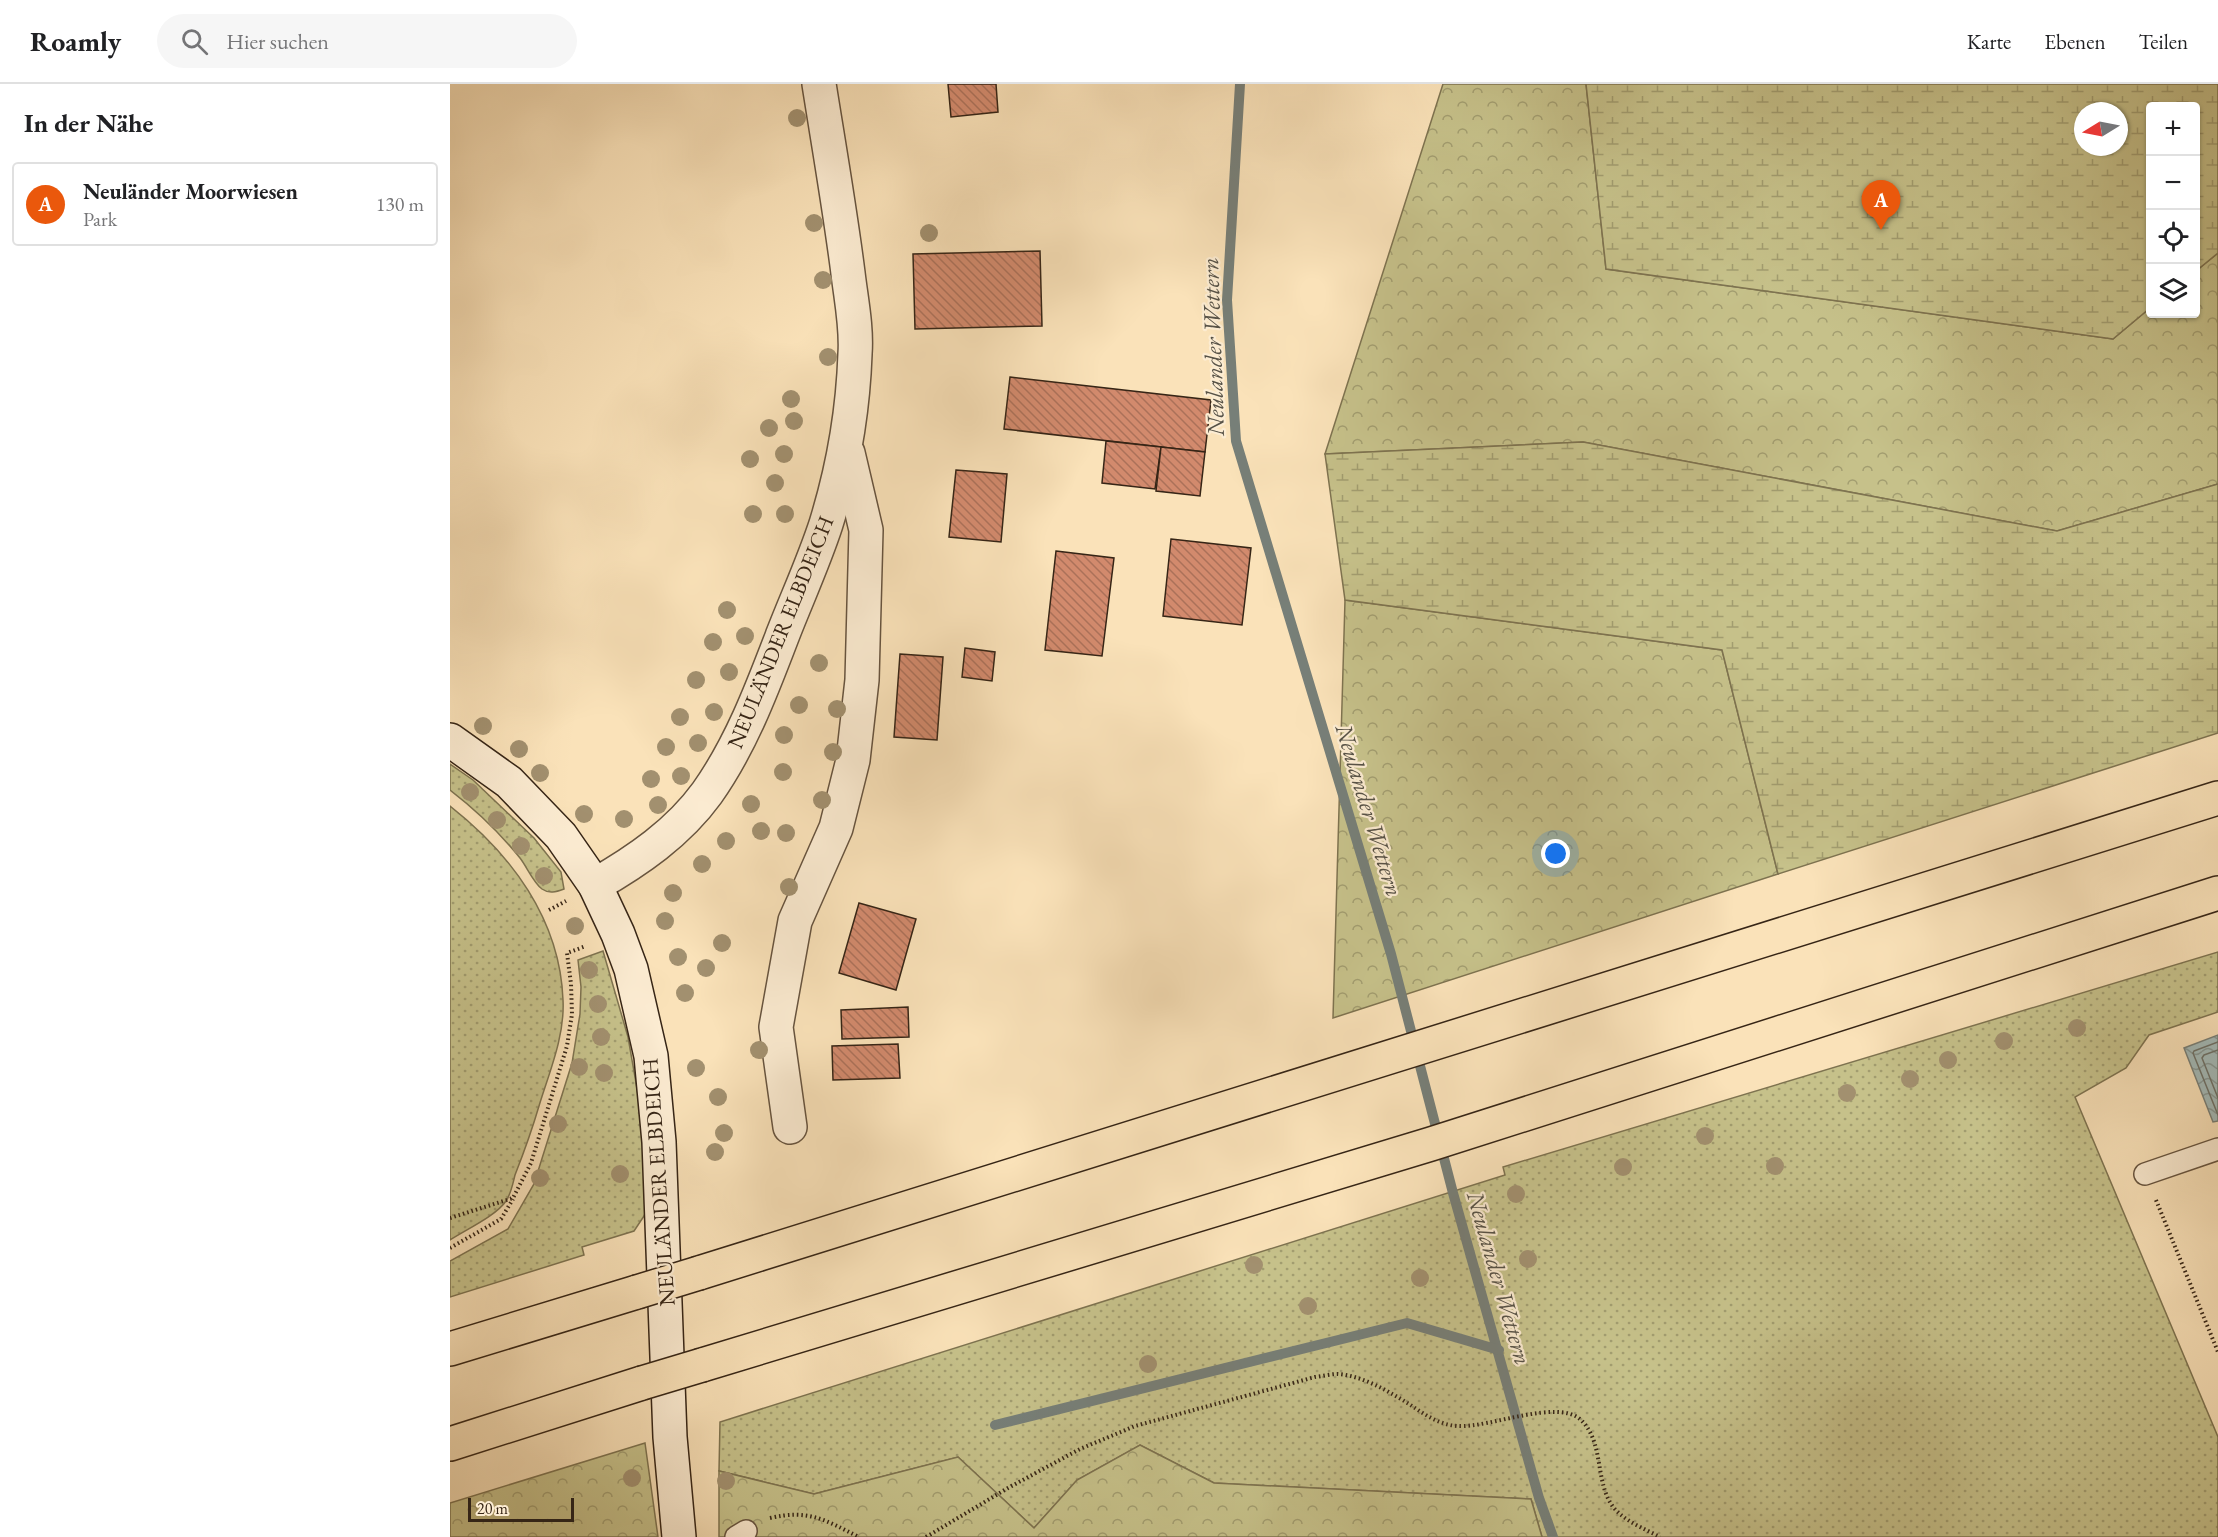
<!DOCTYPE html>
<html lang="de">
<head>
<meta charset="utf-8">
<style>
	body { margin:0; font-family:"EB Garamond",serif; background:#f6f6f6; color:#202124 }
	.controls { position:absolute; right:18px; top:18px; display:grid; overflow:hidden; border-radius:6px; box-shadow:0 2px 4px #0004 }
	.controls button { width:54px; height:54px; display:grid; place-items:center; padding:0; border:0; border-bottom:2px solid #e0e0e0; background:#fff; color:#202124; font:30px sans-serif }
	.compass { position:absolute; left:1624px; top:18px; width:54px; height:54px; border-radius:50%; background:#fff; box-shadow:0 2px 4px #0004; rotate:260deg }
	.scale { position:absolute; left:18px; bottom:15px; width:106px; box-sizing:border-box; padding-left:6px; border:3px solid #362516; border-top:0; font-size:16px; line-height:21px; white-space:nowrap; color:#362516; -webkit-text-stroke:4px #fcecd2; paint-order:stroke }
	.you { position:absolute; left:1106px; top:770px; width:21px; height:21px; margin:-15px; border:4px solid #fff; border-radius:50%; background:#1a73e8; box-shadow:0 0 0 9px #1a73e833 }
	.badge { display:grid; place-items:center; width:39px; height:39px; border-radius:50%; background:#ea580c; color:#fff; font-size:20px; font-weight:700 }
	.pin { position:absolute; translate:-50% -50px; filter:drop-shadow(0 2px 3px #0008) }
	.pin::after { content:''; position:absolute; top:32px; width:21px; height:18px; background:inherit; clip-path:polygon(0 0,100% 0,50% 100%) }
	.list { margin:0; padding:0; list-style:none }
	h2 { display:flex; justify-content:space-between; align-items:center; height:78px; margin:0; padding:0 24px; font-size:26px }
	h2 small { font-size:20px; font-weight:400; color:#757577 }
	.list li { display:grid; grid-template-columns:39px 1fr auto; gap:18px; align-items:center; box-sizing:border-box; height:84px; margin:0 12px 12px; padding:0 12px; border:2px solid #e0e0e0; border-radius:6px }
	.list b { display:block; font-size:22px; white-space:nowrap }
	.list p { margin:0; font-size:20px; white-space:nowrap; color:#757577 }
	.list em { font-size:20px; font-style:normal; color:#757577 }
	.icon { flex:none; width:33px; height:33px; fill:none; stroke:currentColor; stroke-width:2; stroke-linecap:round; stroke-linejoin:round }
	.map { position:relative; flex:none; width:1768px; height:1453px; overflow:hidden }
	header { display:flex; align-items:center; gap:36px; box-sizing:border-box; height:84px; padding:0 30px; background:#fff; border-bottom:2px solid #e0e0e0 }
	header strong { font-size:28px }
	nav { display:flex; gap:33px; margin-inline-start:auto; font-size:21px }
	.search { width:420px; height:54px; background:#f6f6f6; display:flex; align-items:center; gap:15px; box-sizing:border-box; padding:0 21px; border-radius:33px; color:#757577; font-size:22px }
	main { display:flex }
	aside { flex:1; background:#fff }
	.map>svg:first-child { display:block }
	.grass { fill:url(#grass-dots); stroke:#7e7350; stroke-width:1.5 }
	.forest { fill:url(#forest-crowns); stroke:#7e7350; stroke-width:1.5 }
	.wetland { fill:url(#wetland-marsh); stroke:#7e7350; stroke-width:1.5; fill-rule:evenodd }
	.water { fill:url(#water-waves); stroke:#777f78; stroke-width:1.5 }
	.lines { fill:none; stroke-linecap:round; stroke-linejoin:round }
	.shore { stroke:#6c7068; stroke-width:1.5 }
	.stream { stroke:#777f78; stroke-width:10 }
	.building { fill:url(#building-back-hatch); stroke:#362516; stroke-width:1.5 }
	.lane-casing { stroke:#67543f; stroke-width:24 }
	.street-casing { stroke:#67543f; stroke-width:36 }
	.secondary-casing { stroke:#362516; stroke-width:36 }
	.highway-casing { stroke:#362516; stroke-width:36 }
	.path { stroke:#362516; stroke-width:4; stroke-dasharray:1.5 3; stroke-linecap:butt }
	.lane { stroke:#fcecd2; stroke-width:21 }
	.street { stroke:#fcecd2; stroke-width:33 }
	.secondary { stroke:#fcecd2; stroke-width:33 }
	.highway { stroke:#fae2b9; stroke-width:33 }
	.highway-bridge-casing { stroke:#362516; stroke-width:36; stroke-linecap:butt }
	.highway-bridge { stroke:#fae2b9; stroke-width:33 }
	.tree { fill:#a2906f }
	.labels { text-anchor:middle; stroke-width:4.5; stroke-linejoin:round; paint-order:stroke }
	.street-label { font-size:22px; fill:#362516; stroke:#fcecd2 }
	.water-label { font-size:24px; font-style:italic; fill:#575247; stroke:#fcecd2 }
</style>
</head>
<body>
<header>
<strong>Roamly</strong>
<div class="search"><svg class="icon" aria-label="search" viewBox="0 0 24 24"><circle cx="10" cy="10" r="6"/><path d="M15 15l6 6"/></svg>Hier suchen</div>
<nav><a>Karte</a><a>Ebenen</a><a>Teilen</a></nav>
</header>
<main>
<aside>
<h2>In der Nähe<small></small></h2>
<ul class="list">
<li><span class="badge">A</span><div><b>Neuländer Moorwiesen</b><p>Park</p></div><em>130 m</em></li>
</ul>
</aside>
<div class="map">
<svg width="1768" height="1453" viewBox="0 0 1768 1453">
	<defs>
		<pattern id="grass-dots" width="8" height="8" patternUnits="userSpaceOnUse" patternTransform="scale(1.5)"><rect width="8" height="8" fill="#c6c18a"/><path d="M2 2h.1M6 6h.1" fill="none" stroke="#a29d70" stroke-width="1.8" stroke-linecap="round"/></pattern>
		<pattern id="forest-crowns" width="20" height="18" patternUnits="userSpaceOnUse" patternTransform="scale(1.5)"><rect width="20" height="18" fill="#c6c18a"/><path d="M2 6a3 3 0 1 1 6 0M12 15a3 3 0 1 1 6 0" fill="none" stroke="#a29d70"/></pattern>
		<pattern id="wetland-marsh" width="20" height="14" patternUnits="userSpaceOnUse" patternTransform="scale(1.5)"><rect width="20" height="14" fill="#c6c18a"/><path d="M1 5h8M5 5V1M11 12h8M15 12V8" fill="none" stroke="#a29d70"/></pattern>
		<pattern id="water-waves" width="16" height="10" patternUnits="userSpaceOnUse" patternTransform="scale(1.5)"><rect width="16" height="10" fill="#a3bbba"/><path d="M0 5q4-4 8 0t8 0" fill="none" stroke="#869896"/></pattern>
		<pattern id="building-back-hatch" width="6" height="6" patternUnits="userSpaceOnUse" patternTransform="scale(1.5)"><rect width="6" height="6" fill="#d28a6d"/><path d="M-1 5l2 2M0 0l6 6M5-1l2 2" fill="none" stroke="#ab7159"/></pattern>
	</defs>
	<rect width="100%" height="100%" fill="#fae2b9"/>
	<filter id="stains"><feTurbulence type="fractalNoise" baseFrequency=".00333" numOctaves="4"/><feColorMatrix values="0 0 0 0 .2 0 0 0 0 .09 0 0 0 0 .02 0 0 0 .5 -.17"/></filter>
	<radialGradient id="worn" r=".72"><stop offset=".6" stop-color="#630" stop-opacity="0"/><stop offset="1" stop-color="#630" stop-opacity=".3"/></radialGradient>
	<g class="grass">
		<path d="M0,680l23,16 61,58 27,34 3,17c-8,3 -15,5 -22,0 -9,-7 -15,-22 -22,-31 -20,-25 -44,-48 -70,-68z"/>
		<path d="M0,722c61,48 110,113 113,194 2,36 -14,73 -24,106 -7,24 -15,46 -24,69 -2,8 -4,19 -9,26 -10,15 -41,29 -56,39z"/>
		<polygon points="153,867 178,953 189,1016 200,1123 184,1147 132,1163 134,1171 0,1213 0,1177 58,1145 84,1100 122,979 130,930 131,903 128,876"/>
		<polygon points="1768,868 1768,928 1699,951 1676,984 1625,1013 1768,1353 1768,1453 1092,1453 1081,1415 764,1399 690,1361 627,1396 584,1444 508,1373 364,1410 269,1387 270,1338 1055,1091 1053,1083"/>
	</g>
	<g class="forest">
		<polygon points="993,0 1136,0 1156,185 1663,255 1700,224 1700,230 1746,230 1746,187 1768,169 1768,400 1607,447 1133,358 875,370"/>
		<polygon points="895,516 1272,566 1328,790 883,934"/>
		<polygon points="195,1359 208,1453 0,1453 0,1419"/>
		<polygon points="690,1361 764,1399 1081,1415 1092,1453 269,1453 269,1387 364,1410 508,1373 584,1444 627,1396"/>
	</g>
	<g class="wetland">
		<path d="M1136,0h632v169l-22,18v-165h-46v202l-37,31 -507,-70zM1633,27h36v36h-36z"/>
		<polygon points="1133,358 1607,447 1768,400 1768,649 1328,790 1272,566 895,516 875,370"/>
	</g>
	<polygon class="water" points="1768,951 1768,1037 1763,1038 1734,964"/>
	<g class="lines">
		<g class="shore">
			<polyline points="1768,958 1744,967 1743,969 1768,1031"/>
			<polyline points="1768,966 1754,971 1752,974 1768,1014"/>
		</g>
		<g class="stream">
			<polyline points="790,0 777,216 786,357 941,870 1003,1109 1089,1414 1103,1453"/>
			<polyline points="545,1341 957,1239 1049,1266"/>
		</g>
	</g>
	<g class="building">
		<polygon points="498,0 546,0 548,28 501,33"/>
		<polygon points="590,167 592,242 465,245 463,170"/>
		<polygon points="560,293 761,316 755,368 554,345"/>
		<polygon points="656,357 711,363 705,405 652,399"/>
		<polygon points="711,363 755,368 750,412 706,407"/>
		<polygon points="506,386 557,390 551,458 499,453"/>
		<polygon points="721,455 801,464 792,541 713,532"/>
		<polygon points="606,467 664,474 652,572 595,566"/>
		<polygon points="515,564 545,568 542,597 512,593"/>
		<polygon points="450,570 493,573 487,656 444,653"/>
		<polygon points="409,819 466,835 446,906 389,889"/>
		<polygon points="458,923 459,953 392,955 391,926"/>
		<polygon points="448,960 450,994 383,996 382,962"/>
	</g>
	<g class="lines">
		<g class="lane-casing">
			<g id="lane">
				<polyline points="1695,1090 1768,1065"/>
				<polyline points="286,1453 296,1447"/>
			</g>
		</g>
		<g class="street-casing">
			<g id="street">
				<path d="M145,801c42,-24 83,-52 112,-92 34,-48 55,-104 76,-159 14,-36 31,-73 43,-110 17,-55 27,-113 29,-170 2,-27 -4,-55 -7,-81 -8,-63 -19,-126 -29,-189"/>
				<polyline points="340,1043 326,943 345,837 386,744 403,676 412,596 416,446 398,369"/>
			</g>
		</g>
		<g class="secondary-casing">
			<polyline id="secondary" points="0,656 59,698 111,752 145,801 168,850 181,885 201,972 209,1058 220,1353 229,1453"/>
		</g>
		<g class="highway-casing">
			<g id="highway">
				<polyline points="249,1189 1768,714"/>
				<polyline points="0,1265 187,1208"/>
				<polyline points="252,1281 981,1060 1768,809"/>
				<polyline points="0,1360 192,1299"/>
			</g>
		</g>
		<g class="path">
			<polyline points="99,826 116,817"/>
			<polyline points="1706,1116 1768,1268"/>
			<polyline points="0,1134 63,1114 81,1079 117,962 122,930 121,900 117,869 136,862"/>
			<polyline points="0,1164 51,1135 63,1115"/>
			<path d="M320,1434c39,-9 55,2 89,19"/>
			<path d="M476,1453l82,-49 72,-39 55,-23 180,-49c8,-1 16,-3 23,-3 25,2 50,17 71,30 15,10 30,21 49,22 32,2 100,-28 123,-6 24,23 13,63 33,88 12,14 31,21 46,29"/>
		</g>
		<use href="#lane" class="lane"/>
		<use href="#street" class="street"/>
		<use href="#secondary" class="secondary"/>
		<use href="#highway" class="highway"/>
		<g class="highway-bridge-casing">
			<g id="highway-bridge">
				<polyline points="187,1208 249,1189"/>
				<polyline points="192,1299 252,1281"/>
			</g>
		</g>
		<use href="#highway-bridge" class="highway-bridge"/>
	</g>
	<g class="tree">
		<circle cx="347" cy="34" r="9"/>
		<circle cx="364" cy="139" r="9"/>
		<circle cx="479" cy="149" r="9"/>
		<circle cx="373" cy="196" r="9"/>
		<circle cx="378" cy="273" r="9"/>
		<circle cx="341" cy="315" r="9"/>
		<circle cx="344" cy="337" r="9"/>
		<circle cx="319" cy="344" r="9"/>
		<circle cx="334" cy="370" r="9"/>
		<circle cx="300" cy="375" r="9"/>
		<circle cx="325" cy="399" r="9"/>
		<circle cx="303" cy="430" r="9"/>
		<circle cx="335" cy="430" r="9"/>
		<circle cx="277" cy="526" r="9"/>
		<circle cx="295" cy="552" r="9"/>
		<circle cx="263" cy="558" r="9"/>
		<circle cx="369" cy="579" r="9"/>
		<circle cx="279" cy="588" r="9"/>
		<circle cx="246" cy="596" r="9"/>
		<circle cx="349" cy="621" r="9"/>
		<circle cx="387" cy="625" r="9"/>
		<circle cx="264" cy="628" r="9"/>
		<circle cx="230" cy="633" r="9"/>
		<circle cx="33" cy="642" r="9"/>
		<circle cx="334" cy="651" r="9"/>
		<circle cx="248" cy="659" r="9"/>
		<circle cx="216" cy="663" r="9"/>
		<circle cx="69" cy="665" r="9"/>
		<circle cx="383" cy="668" r="9"/>
		<circle cx="333" cy="688" r="9"/>
		<circle cx="90" cy="689" r="9"/>
		<circle cx="231" cy="692" r="9"/>
		<circle cx="201" cy="695" r="9"/>
		<circle cx="20" cy="708" r="9"/>
		<circle cx="372" cy="716" r="9"/>
		<circle cx="301" cy="720" r="9"/>
		<circle cx="208" cy="721" r="9"/>
		<circle cx="134" cy="730" r="9"/>
		<circle cx="174" cy="735" r="9"/>
		<circle cx="47" cy="736" r="9"/>
		<circle cx="311" cy="747" r="9"/>
		<circle cx="336" cy="749" r="9"/>
		<circle cx="276" cy="757" r="9"/>
		<circle cx="71" cy="762" r="9"/>
		<circle cx="252" cy="780" r="9"/>
		<circle cx="94" cy="792" r="9"/>
		<circle cx="339" cy="803" r="9"/>
		<circle cx="223" cy="809" r="9"/>
		<circle cx="215" cy="837" r="9"/>
		<circle cx="125" cy="842" r="9"/>
		<circle cx="272" cy="859" r="9"/>
		<circle cx="228" cy="873" r="9"/>
		<circle cx="256" cy="884" r="9"/>
		<circle cx="139" cy="886" r="9"/>
		<circle cx="235" cy="909" r="9"/>
		<circle cx="148" cy="920" r="9"/>
		<circle cx="1627" cy="944" r="9"/>
		<circle cx="151" cy="953" r="9"/>
		<circle cx="1554" cy="957" r="9"/>
		<circle cx="309" cy="966" r="9"/>
		<circle cx="1498" cy="976" r="9"/>
		<circle cx="129" cy="983" r="9"/>
		<circle cx="246" cy="984" r="9"/>
		<circle cx="154" cy="989" r="9"/>
		<circle cx="1460" cy="995" r="9"/>
		<circle cx="1397" cy="1009" r="9"/>
		<circle cx="268" cy="1013" r="9"/>
		<circle cx="108" cy="1040" r="9"/>
		<circle cx="274" cy="1049" r="9"/>
		<circle cx="1255" cy="1052" r="9"/>
		<circle cx="265" cy="1068" r="9"/>
		<circle cx="1325" cy="1082" r="9"/>
		<circle cx="1173" cy="1083" r="9"/>
		<circle cx="170" cy="1090" r="9"/>
		<circle cx="90" cy="1094" r="9"/>
		<circle cx="1066" cy="1110" r="9"/>
		<circle cx="1078" cy="1175" r="9"/>
		<circle cx="804" cy="1181" r="9"/>
		<circle cx="970" cy="1194" r="9"/>
		<circle cx="858" cy="1222" r="9"/>
		<circle cx="698" cy="1280" r="9"/>
		<circle cx="182" cy="1394" r="9"/>
		<circle cx="276" cy="1397" r="9"/>
	</g>
	<g class="labels">
		<g class="street-label">
			<text transform="translate(330 548) rotate(-68)" y="8">NEULÄNDER ELBDEICH</text>
			<text transform="translate(208 1098) rotate(-94)" y="8">NEULÄNDER ELBDEICH</text>
		</g>
		<g class="water-label">
			<text transform="translate(763 263) rotate(-92)" y="8">Neulander Wettern</text>
			<text transform="translate(919 726) rotate(73)" y="8">Neulander Wettern</text>
			<text transform="translate(1049 1194) rotate(74)" y="8">Neulander Wettern</text>
		</g>
	</g>
	<rect width="100%" height="100%" filter="url(#stains)"/>
	<rect width="100%" height="100%" fill="url(#worn)"/>
</svg>
<div class="controls">
<button>+</button>
<button>−</button>
<button><svg class="icon" aria-label="locate" viewBox="0 0 24 24"><circle cx="12" cy="12" r="6"/><path d="M12 2v4M12 18v4M2 12h4M18 12h4"/></svg></button>
<button><svg class="icon" aria-label="layers" viewBox="0 0 24 24"><path d="M12 4l9 5-9 5-9-5zM3 14l9 5 9-5"/></svg></button>
</div>
<svg class="compass" viewBox="-18 -18 36 36"><path d="M0-13l5 13h-10z" fill="#e53935"/><path d="M0 13l5-13h-10z" fill="#757577"/></svg>
<div class="scale">20 m</div>
<div class="you"></div>
<div class="pin badge" style="left:1431px;top:146px">A</div>
</div>
</main>
</body>
</html>
